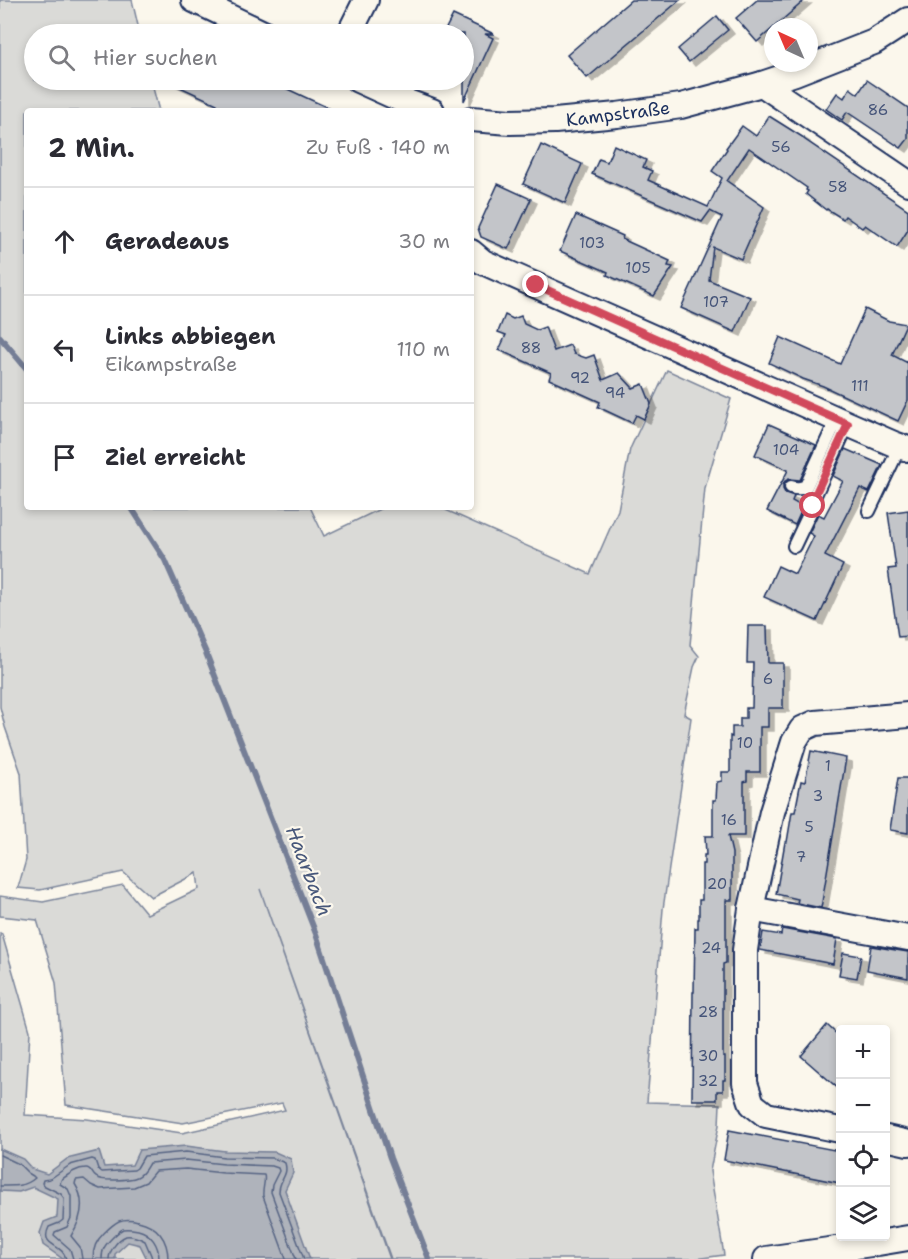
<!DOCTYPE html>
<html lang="de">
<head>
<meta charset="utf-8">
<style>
	body { margin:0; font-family:"Shantell Sans",sans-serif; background:#f7f7f7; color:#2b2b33 }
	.controls { position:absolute; right:18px; bottom:18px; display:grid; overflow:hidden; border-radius:6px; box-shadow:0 3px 9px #0003 }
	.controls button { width:54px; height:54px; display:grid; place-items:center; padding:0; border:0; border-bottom:2px solid #e1e1e2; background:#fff; color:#2b2b33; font:30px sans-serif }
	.compass { position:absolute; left:764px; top:18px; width:54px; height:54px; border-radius:50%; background:#fff; box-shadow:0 3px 9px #0003; rotate:316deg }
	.stop { position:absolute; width:18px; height:18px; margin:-14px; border:4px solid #d1495b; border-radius:50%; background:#fff }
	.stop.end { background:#d1495b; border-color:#fff; box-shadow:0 2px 6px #0008 }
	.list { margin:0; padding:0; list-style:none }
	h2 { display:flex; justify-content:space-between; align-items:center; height:78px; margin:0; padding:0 24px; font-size:26px }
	h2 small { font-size:20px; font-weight:400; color:#7c7c81 }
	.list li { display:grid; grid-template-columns:39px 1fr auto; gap:18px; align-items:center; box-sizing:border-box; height:108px; padding:0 24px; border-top:2px solid #e1e1e2 }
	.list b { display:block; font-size:22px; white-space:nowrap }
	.list p { margin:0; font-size:20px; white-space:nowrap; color:#7c7c81 }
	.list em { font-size:20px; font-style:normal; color:#7c7c81 }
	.icon { flex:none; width:33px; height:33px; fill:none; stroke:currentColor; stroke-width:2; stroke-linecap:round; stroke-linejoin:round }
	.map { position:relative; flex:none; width:908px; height:1259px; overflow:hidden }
	.search { position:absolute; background:#fff; box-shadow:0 3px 9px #0003; left:24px; top:24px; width:450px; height:66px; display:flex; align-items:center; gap:15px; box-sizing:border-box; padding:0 21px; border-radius:33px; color:#7c7c81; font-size:22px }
	.panel { position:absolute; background:#fff; box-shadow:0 3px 9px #0003; left:24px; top:108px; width:450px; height:402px; border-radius:6px }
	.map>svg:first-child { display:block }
	.green { fill:#dadad7; stroke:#7a849a; stroke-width:1.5 }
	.water { fill:#afb3bb; stroke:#747e96; stroke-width:1.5 }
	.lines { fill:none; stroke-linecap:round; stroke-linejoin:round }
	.shore { stroke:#566483; stroke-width:1.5 }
	.stream { stroke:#747e96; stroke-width:6 }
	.building { fill:#c3c5c9; stroke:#1b2f5e; stroke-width:1.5; filter:url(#shadow) }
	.lane-casing { stroke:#1b2f5e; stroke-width:16 }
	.street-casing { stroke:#1b2f5e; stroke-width:28 }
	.lane { stroke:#fbf7ec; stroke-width:12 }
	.street { stroke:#fbf7ec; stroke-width:24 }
	.route { stroke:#d1495b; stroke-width:8 }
	.labels { text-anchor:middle; stroke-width:4.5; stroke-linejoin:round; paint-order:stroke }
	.number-label { font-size:15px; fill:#455479 }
	.street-label { font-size:18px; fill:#1b2f5e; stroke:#fbf7ec }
	.water-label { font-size:20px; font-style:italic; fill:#47577a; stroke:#fbf7ec }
</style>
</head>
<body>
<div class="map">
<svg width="908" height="1259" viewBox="0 0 908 1259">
	<defs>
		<filter id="shadow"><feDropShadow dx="6" dy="4" stdDeviation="0" flood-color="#0004"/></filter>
	</defs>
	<rect width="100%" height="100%" fill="#fbf7ec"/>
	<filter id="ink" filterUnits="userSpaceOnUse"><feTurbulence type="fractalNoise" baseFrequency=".0167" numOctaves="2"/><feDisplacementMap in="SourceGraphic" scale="12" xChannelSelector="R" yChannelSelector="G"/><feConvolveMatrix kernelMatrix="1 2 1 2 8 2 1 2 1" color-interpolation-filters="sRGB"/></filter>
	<g filter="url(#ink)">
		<polygon class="green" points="0,0 132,0 140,34 34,34 34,80 151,80 159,111 27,111 27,507 310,507 324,536 384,507 439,507 590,574 618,510 630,449 667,370 731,399 705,488 690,645 699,656 694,667 684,714 691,718 663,909 647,1102 720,1104 719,1125 710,1171 724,1255 694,1259 391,1259 260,889 390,1259 0,1259 0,933 2,934 30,1031 25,1115 87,1119 182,1133 285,1110 282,1103 183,1123 66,1105 56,983 37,920 0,916 0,896 43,902 123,885 147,914 199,889 197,873 151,897 123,872 40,890 18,888 26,860 21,773 5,727 0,707"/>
		<polygon class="water" points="186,1146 225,1151 275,1152 291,1159 293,1173 285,1190 310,1259 147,1259 140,1245 128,1242 115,1254 115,1259 63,1259 43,1245 40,1233 44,1222 57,1217 58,1199 33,1187 19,1192 0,1191 0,1149 23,1159 32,1169 47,1174 67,1159 99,1151 104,1167 132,1165 139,1150"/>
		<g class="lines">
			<g class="shore">
				<path d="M0,1155l19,9 9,9 5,3 2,2c-10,9 -22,8 -35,8"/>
				<path d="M66,1259c-3,-16 -27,-12 -17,-32l10,-4 4,-3 1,-22 -3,-4 -18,-9 -1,-2 1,-3 7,-1 20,-14 22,-6 3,1 3,9 4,3 32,-2 3,-2 7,-12 42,-4 38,5 49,1 12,5c4,13 -6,16 -6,29l25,67"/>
				<path d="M73,1259l-3,-10 -16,-14 1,-3 12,-5 4,-9v-22l-3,-7 -8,-5 1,-4c7,-5 15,-12 25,-12 6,0 5,6 10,9 6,5 34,3 41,0 7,-3 9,-9 12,-14l37,-3 38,4 48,2 6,2 1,3 -7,14 -1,7 25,67"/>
				<path d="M82,1259l-2,-12 -9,-11c10,-16 15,-35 4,-52l1,-4 8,-1 7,6 9,4 34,-2 12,-5 9,-11 31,-2 37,4 41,2c2,5 -2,14 -1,21l23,63"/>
				<path d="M93,1259c0,-11 3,-18 11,-26 4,-4 9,-9 15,-12 6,-2 12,-2 19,0 19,4 30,18 30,38"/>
				<path d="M102,1259c0,-10 3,-14 10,-21 3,-3 7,-7 11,-9 5,-1 10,0 15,1 13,3 21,15 21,29"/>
				<path d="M109,1259c0,-8 9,-20 17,-23 5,-1 14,2 19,5l6,14 1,4"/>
			</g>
			<g class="stream">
				<polyline points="0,337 27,369"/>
				<polyline points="131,507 165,560 206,653 316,934 390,1158 429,1259"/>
			</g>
		</g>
		<g class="building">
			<polygon points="631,0 680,0 587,78 567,55"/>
			<polygon points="757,0 805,0 757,42 736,18"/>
			<polygon points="453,15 494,34 485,34 493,38 464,101 464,34 443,34"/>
			<polygon points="717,16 728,30 689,62 678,49"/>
			<polygon points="165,80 268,80 335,111 219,111 217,104"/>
			<polygon points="867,80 908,108 908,139 901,148 847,112 842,120 826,109 837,93 844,98 850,88 858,94"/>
			<polygon points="769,116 804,138 804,139 908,210 908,230 897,247 865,225 862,228 845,216 843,219 827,209 826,210 806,194 808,191 806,190 807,188 749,148 727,181 764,207 741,259 713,247 709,280 750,297 735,332 681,308 722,217 710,211 702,222 592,174 599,159 607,162 614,145 646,160 643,167 652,171 648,180 708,207 722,178 712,171 727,149 726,148 742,126 756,136"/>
			<polygon points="541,145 582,164 565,203 523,184"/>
			<polygon points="498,184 531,199 508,249 481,237 478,228"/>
			<polygon points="576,215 623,236 622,239 670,261 668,266 673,267 654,296 607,275 608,272 560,251"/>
			<polygon points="865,309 889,321 906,324 892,355 908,363 908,400 898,421 823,386 803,379 769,363 780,337 840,364"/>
			<polygon points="505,315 513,319 521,316 524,324 537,330 545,327 554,351 570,345 574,354 586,358 594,355 603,380 619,373 633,388 643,384 651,404 644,419 636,415 632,423 598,407 600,402 549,379 551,373 499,350 506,335 498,332"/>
			<polygon points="769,424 816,445 800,480 789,479 785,481 783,485 783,489 785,493 794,496 792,501 803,507 795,525 767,511 788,470 755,455"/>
			<polygon points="845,449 882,465 869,492 860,488 825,556 843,565 817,621 764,597 778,566 795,574 814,536 809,533 818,514 824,517 843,481 833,476"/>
			<polygon points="908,510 908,636 898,637 888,569 896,568 888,513"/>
			<polygon points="748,626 767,626 768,663 783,663 783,708 768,708 768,727 760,727 760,772 747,772 747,781 744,782 744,836 728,836 732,853 732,900 726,900 726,963 723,964 723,1057 725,1057 725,1080 723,1080 723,1091 717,1091 717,1100 692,1100 693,992 694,992 695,928 698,928 698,919 699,919 699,900 702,900 702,864 704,864 704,855 706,855 705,836 713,836 713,800 716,800 717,782 722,781 722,772 730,772 730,736 732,737 732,727 740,727 740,718 746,718 746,708 752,708 753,663 747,663"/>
			<polygon points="811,751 846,758 821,908 797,903 798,899 776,894 785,842 787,842 792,812 795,812 801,781 805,782"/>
			<polygon points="898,778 908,778 908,833 890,830"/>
			<polygon points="782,929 837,939 833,964 760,950 763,932 781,935"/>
			<polygon points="871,946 908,952 908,978 867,970"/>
			<polygon points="843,953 861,956 857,978 839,975"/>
			<polygon points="827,1025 840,1037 840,1090 801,1056"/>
			<polygon points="729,1130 840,1151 840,1183 724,1160"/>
		</g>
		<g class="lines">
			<g class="lane-casing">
				<g id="lane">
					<path d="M791,487c6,2 10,2 15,-1l31,-67"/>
					<polyline points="869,511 900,446"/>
					<polyline points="794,546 813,506 815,495 848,424"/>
				</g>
			</g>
			<g class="street-casing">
				<g id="street">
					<polyline points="194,0 265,34"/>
					<polyline points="352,28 366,0"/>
					<polyline points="358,80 402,100 432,111"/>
					<polyline points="762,84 908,183"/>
					<polyline points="471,119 510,122 555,121 617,115 681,106 762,84 795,73 874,42 908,20"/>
					<polyline points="471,252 483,262 848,424 894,444 908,449"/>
					<polyline points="751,909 908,938"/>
					<polyline points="840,1130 766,1115 752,1104 745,1083 745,950 751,909 772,812 794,742 802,729 815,723 908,715"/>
					<polyline points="886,1138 908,1143"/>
					<polyline points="766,1259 878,1243 908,1238"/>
				</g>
			</g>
			<use href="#lane" class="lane"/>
			<use href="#street" class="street"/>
		</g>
	</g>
	<g class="lines" filter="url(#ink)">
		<polyline class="route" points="536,285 848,424 815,495 813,506"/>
	</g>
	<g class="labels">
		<g class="number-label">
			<text x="878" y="115">86</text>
			<text x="781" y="152">56</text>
			<text x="838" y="192">58</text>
			<text x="592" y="248">103</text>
			<text x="638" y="273">105</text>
			<text x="716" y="307">107</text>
			<text x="531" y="353">88</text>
			<text x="580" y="383">92</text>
			<text x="860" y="391">111</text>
			<text x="615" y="398">94</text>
			<text x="786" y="455">104</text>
			<text x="768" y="684">6</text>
			<text x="745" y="748">10</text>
			<text x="828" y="771">1</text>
			<text x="818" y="801">3</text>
			<text x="729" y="825">16</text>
			<text x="809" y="832">5</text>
			<text x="801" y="862">7</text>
			<text x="717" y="889">20</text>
			<text x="711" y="953">24</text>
			<text x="708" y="1017">28</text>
			<text x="708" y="1061">30</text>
			<text x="708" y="1086">32</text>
		</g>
		<g class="street-label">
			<text transform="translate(618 114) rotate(-7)" y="6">Kampstraße</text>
		</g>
		<g class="water-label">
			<text transform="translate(309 871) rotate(69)" y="7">Haarbach</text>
		</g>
	</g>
</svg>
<div class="controls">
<button>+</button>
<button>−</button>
<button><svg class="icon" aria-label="locate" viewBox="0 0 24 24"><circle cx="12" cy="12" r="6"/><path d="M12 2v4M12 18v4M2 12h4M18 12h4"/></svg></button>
<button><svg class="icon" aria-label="layers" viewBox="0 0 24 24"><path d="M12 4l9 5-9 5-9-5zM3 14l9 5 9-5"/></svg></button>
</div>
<svg class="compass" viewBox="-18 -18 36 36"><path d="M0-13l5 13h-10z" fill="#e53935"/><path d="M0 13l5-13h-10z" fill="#7c7c81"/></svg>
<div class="stop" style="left:813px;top:506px"></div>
<div class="stop end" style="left:536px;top:285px"></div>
<div class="search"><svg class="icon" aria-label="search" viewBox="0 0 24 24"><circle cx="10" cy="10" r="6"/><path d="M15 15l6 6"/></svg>Hier suchen</div>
<section class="panel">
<h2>2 Min.<small>Zu Fuß · 140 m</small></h2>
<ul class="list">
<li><svg class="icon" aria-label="ahead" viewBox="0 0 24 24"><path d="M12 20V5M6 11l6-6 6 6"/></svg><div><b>Geradeaus</b></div><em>30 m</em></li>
<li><svg class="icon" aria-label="left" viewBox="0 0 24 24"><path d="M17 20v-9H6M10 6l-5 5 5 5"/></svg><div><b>Links abbiegen</b><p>Eikampstraße</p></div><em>110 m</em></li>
<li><svg class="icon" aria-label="arrive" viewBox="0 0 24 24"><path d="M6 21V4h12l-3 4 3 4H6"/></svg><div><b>Ziel erreicht</b></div></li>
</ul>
</section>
</div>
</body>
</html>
